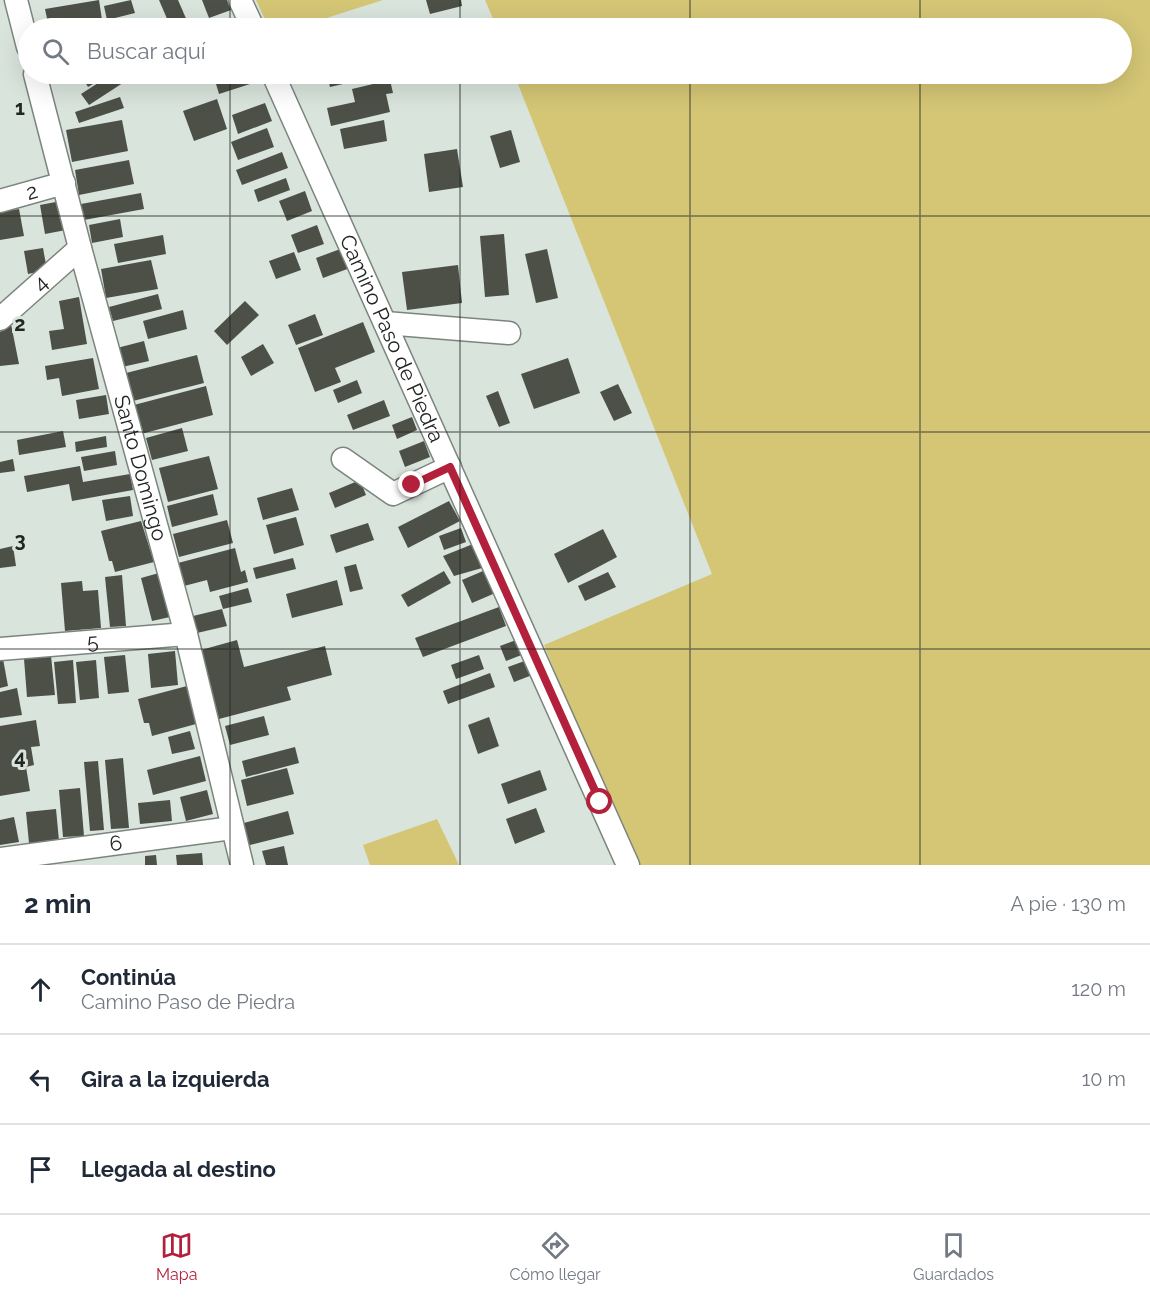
<!DOCTYPE html>
<html lang="es">
<head>
<meta charset="utf-8">
<style>
	body { margin:0; font-family:Raleway,sans-serif; background:#f6f6f7; color:#1f2937 }
	.stop { position:absolute; width:18px; height:18px; margin:-14px; border:4px solid #b3203b; border-radius:50%; background:#fff }
	.stop.end { background:#b3203b; border-color:#fff; box-shadow:0 2px 6px #0008 }
	.list { margin:0; padding:0; list-style:none }
	h2 { display:flex; justify-content:space-between; align-items:center; height:78px; margin:0; padding:0 24px; font-size:26px }
	h2 small { font-size:20px; font-weight:400; color:#747a83 }
	.list li { display:grid; grid-template-columns:39px 1fr auto; gap:18px; align-items:center; box-sizing:border-box; height:90px; padding:0 24px; border-top:2px solid #e0e1e3 }
	.list b { display:block; font-size:22px; white-space:nowrap }
	.list p { margin:0; font-size:20px; white-space:nowrap; color:#747a83 }
	.list em { font-size:20px; font-style:normal; color:#747a83 }
	.icon { flex:none; width:33px; height:33px; fill:none; stroke:currentColor; stroke-width:2; stroke-linecap:round; stroke-linejoin:round }
	.map { position:relative; flex:none; width:1150px; height:865px; overflow:hidden }
	.search { position:absolute; background:#fff; box-shadow:0 6px 24px #0002; left:18px; right:18px; top:18px; height:66px; display:flex; align-items:center; gap:15px; box-sizing:border-box; padding:0 21px; border-radius:33px; color:#747a83; font-size:22px }
	.sheet { height:348px; background:#fff }
	nav { display:flex; justify-content:space-around; align-items:center; box-sizing:border-box; height:84px; border-top:2px solid #e0e1e3; background:#fff; font-size:16px; color:#747a83 }
	nav a { display:grid; justify-items:center; gap:3px }
	nav .on { color:#b3203b }
	.map>svg:first-child { display:block }
	.green { fill:#d4c675 }
	.building { fill:#4c5047 }
	.lines { fill:none; stroke-linecap:round; stroke-linejoin:round }
	.minor-casing { stroke:#7b857e; stroke-width:25 }
	.minor { stroke:#fff; stroke-width:22 }
	.route { stroke:#b3203b; stroke-width:8 }
	.grid { fill:none; stroke:#222623; stroke-width:1.5; stroke-opacity:0.55 }
	.labels { text-anchor:middle; stroke-width:6; stroke-linejoin:round; paint-order:stroke }
	.street-label { font-size:21px; fill:#222623; stroke:#d9e4dc }
	.grid-label { font-size:20px; text-anchor:middle; font-weight:bold; fill:#222623; stroke:#d9e4dc; stroke-width:6; stroke-linejoin:round; paint-order:stroke }
</style>
</head>
<body>
<div class="map">
<svg width="1150" height="865" viewBox="0 0 1150 865">
	<rect width="100%" height="100%" fill="#d9e4dc"/>
	<g class="green">
		<polygon points="256,0 383,0 295,28 269,28"/>
		<polygon points="485,0 1150,0 1150,865 633,865 544,645 712,574 514,74 1122,74 1122,28 497,28"/>
		<polygon points="437,819 459,865 370,865 363,845"/>
	</g>
	<g class="building">
		<polygon points="99,0 102,20 49,28 45,9"/>
		<polygon points="131,0 135,13 107,20 104,6"/>
		<polygon points="159,0 178,0 188,23 171,28"/>
		<polygon points="202,0 227,0 231,10 209,18"/>
		<polygon points="426,0 461,0 462,6 430,14"/>
		<polygon points="83,74 110,74 88,87 81,75"/>
		<polygon points="112,74 130,74 132,77 89,105 81,94"/>
		<polygon points="213,74 247,74 250,84 219,94"/>
		<polygon points="327,74 372,74 373,77 330,87"/>
		<polygon points="390,80 393,93 386,94 390,112 331,126 327,108 355,102 352,89"/>
		<polygon points="120,97 124,108 79,123 75,112"/>
		<polygon points="217,99 227,129 194,141 183,111"/>
		<polygon points="265,103 272,121 238,134 232,115"/>
		<polygon points="122,120 128,151 72,162 66,130"/>
		<polygon points="384,120 387,141 344,149 340,129"/>
		<polygon points="267,128 274,147 238,160 231,142"/>
		<polygon points="511,130 520,162 500,168 490,136"/>
		<polygon points="457,149 463,187 429,192 424,154"/>
		<polygon points="282,152 288,168 242,185 236,170"/>
		<polygon points="129,160 134,184 79,195 75,170"/>
		<polygon points="286,178 290,190 258,202 254,190"/>
		<polygon points="305,191 312,211 287,221 279,201"/>
		<polygon points="141,193 144,209 84,220 81,204"/>
		<polygon points="61,201 66,230 45,234 40,205"/>
		<polygon points="19,209 24,236 0,240 0,212"/>
		<polygon points="120,219 123,237 92,243 89,225"/>
		<polygon points="317,225 324,244 298,253 291,235"/>
		<polygon points="504,234 509,295 485,297 480,236"/>
		<polygon points="163,235 166,254 118,263 114,244"/>
		<polygon points="43,248 47,270 28,274 24,251"/>
		<polygon points="343,248 350,268 323,278 316,258"/>
		<polygon points="547,249 558,298 536,303 525,254"/>
		<polygon points="294,252 301,270 276,279 269,261"/>
		<polygon points="151,260 158,289 106,298 101,269"/>
		<polygon points="458,265 462,303 407,310 402,272"/>
		<polygon points="158,294 162,309 113,321 109,307"/>
		<polygon points="79,297 87,344 52,350 49,331 64,329 59,301"/>
		<polygon points="245,301 259,315 227,345 214,331"/>
		<polygon points="183,310 187,329 148,339 143,321"/>
		<polygon points="315,314 323,335 296,345 288,325"/>
		<polygon points="363,322 375,352 335,368 341,382 315,392 298,348"/>
		<polygon points="11,324 19,364 0,366 0,332"/>
		<polygon points="144,341 149,361 122,367 117,348"/>
		<polygon points="263,344 274,363 251,376 241,357"/>
		<polygon points="197,355 204,383 133,401 126,373"/>
		<polygon points="93,358 99,389 62,396 59,378 47,380 45,366"/>
		<polygon points="568,358 580,393 534,409 521,374"/>
		<polygon points="357,380 362,393 338,403 333,390"/>
		<polygon points="618,384 632,413 614,421 600,392"/>
		<polygon points="206,386 213,415 141,434 134,405"/>
		<polygon points="498,391 510,423 499,427 486,396"/>
		<polygon points="106,395 109,414 79,419 76,400"/>
		<polygon points="384,400 390,416 353,430 347,415"/>
		<polygon points="412,417 417,430 397,439 392,425"/>
		<polygon points="182,428 188,451 152,460 146,438"/>
		<polygon points="63,431 66,447 19,455 17,440"/>
		<polygon points="106,436 107,447 76,452 75,442"/>
		<polygon points="424,441 430,457 405,467 399,451"/>
		<polygon points="115,451 117,465 84,471 81,457"/>
		<polygon points="209,456 218,489 168,502 159,468"/>
		<polygon points="13,459 15,471 0,473 0,462"/>
		<polygon points="80,466 83,482 130,474 133,490 72,501 69,484 27,492 24,476"/>
		<polygon points="360,480 366,495 335,508 329,493"/>
		<polygon points="292,488 299,510 263,520 257,498"/>
		<polygon points="213,494 218,515 172,527 167,506"/>
		<polygon points="130,496 133,516 106,521 102,500"/>
		<polygon points="449,501 460,521 408,548 398,527"/>
		<polygon points="296,517 304,545 274,554 266,525"/>
		<polygon points="227,520 233,543 179,557 173,534"/>
		<polygon points="141,521 154,562 115,572 112,561 109,561 101,531"/>
		<polygon points="368,523 374,540 336,553 330,535"/>
		<polygon points="461,528 466,542 444,550 439,536"/>
		<polygon points="603,529 617,557 568,583 554,554"/>
		<polygon points="473,544 482,568 454,576 443,556"/>
		<polygon points="13,546 16,566 0,568 0,549"/>
		<polygon points="235,548 241,572 245,570 248,582 210,592 207,580 184,586 178,563"/>
		<polygon points="293,558 296,569 256,579 253,568"/>
		<polygon points="356,564 363,589 350,592 344,567"/>
		<polygon points="490,568 500,591 472,603 462,580"/>
		<polygon points="444,571 451,583 408,607 401,595"/>
		<polygon points="608,572 616,587 585,601 578,586"/>
		<polygon points="159,573 170,617 152,621 141,578"/>
		<polygon points="122,575 126,626 110,627 105,577"/>
		<polygon points="337,580 343,605 292,618 286,594"/>
		<polygon points="82,581 83,591 98,590 101,628 65,631 61,583"/>
		<polygon points="248,588 252,602 223,609 219,596"/>
		<polygon points="499,607 506,626 423,657 415,638"/>
		<polygon points="222,609 227,626 197,633 193,616"/>
		<polygon points="519,639 524,654 506,661 500,646"/>
		<polygon points="237,640 244,667 325,646 332,675 287,687 291,700 219,719 201,650"/>
		<polygon points="175,651 178,685 151,688 148,654"/>
		<polygon points="125,655 129,692 108,694 104,657"/>
		<polygon points="479,655 484,669 456,679 451,665"/>
		<polygon points="51,656 55,695 27,697 24,659"/>
		<polygon points="3,659 8,686 0,688 0,660"/>
		<polygon points="530,659 535,674 514,682 508,667"/>
		<polygon points="73,660 76,703 58,704 54,662"/>
		<polygon points="96,660 99,698 80,700 76,662"/>
		<polygon points="490,673 495,687 448,704 443,691"/>
		<polygon points="187,686 196,724 152,736 149,723 144,723 138,699"/>
		<polygon points="17,688 22,715 0,718 0,692"/>
		<polygon points="264,716 269,735 230,745 225,726"/>
		<polygon points="489,717 499,746 478,754 468,725"/>
		<polygon points="36,720 40,746 31,747 34,765 26,767 30,791 0,796 0,726"/>
		<polygon points="190,731 195,749 172,754 168,737"/>
		<polygon points="295,747 299,763 246,777 242,761"/>
		<polygon points="200,756 206,781 153,795 147,770"/>
		<polygon points="123,758 129,828 111,829 105,760"/>
		<polygon points="98,761 104,830 90,831 84,762"/>
		<polygon points="287,768 294,794 247,806 241,780"/>
		<polygon points="540,770 547,790 508,804 501,784"/>
		<polygon points="80,788 84,836 63,837 59,790"/>
		<polygon points="207,790 213,814 186,821 180,797"/>
		<polygon points="170,800 172,821 140,824 138,803"/>
		<polygon points="536,808 545,832 515,844 506,819"/>
		<polygon points="56,809 59,841 29,843 26,812"/>
		<polygon points="288,811 294,834 246,846 240,824"/>
		<polygon points="14,817 19,842 0,845 0,820"/>
		<polygon points="284,846 288,865 266,865 262,851"/>
		<polygon points="202,853 203,865 177,865 176,855"/>
		<polygon points="156,855 157,865 145,865 145,856"/>
	</g>
	<g class="lines">
		<g class="minor-casing">
			<g id="minor">
				<polyline points="16,0 28,47"/>
				<polyline points="240,0 253,28"/>
				<path id="s1" d="M35,74l45,174 106,386 56,231"/>
				<path id="s2" d="M273,74l355,791"/>
				<path id="s3" d="M0,201l64,-18"/>
				<path id="s4" d="M0,319l80,-71"/>
				<polyline points="385,323 509,333"/>
				<polyline points="343,459 393,494 450,467"/>
				<path id="s5" d="M0,649l186,-15"/>
				<path id="s6" d="M0,859l232,-31"/>
			</g>
		</g>
		<use href="#minor" class="minor"/>
	</g>
	<g class="lines">
		<polyline class="route" points="412,485 450,467 600,802"/>
	</g>
	<path class="grid" d="M230,0v28M460,0v28M690,0v28M920,0v28M230,74v791M460,74v791M690,74v791M920,74v791M0,216h1150M0,432h1150M0,649h1150"/>
	<g class="labels">
		<g class="street-label">
			<text dy="7" stroke="none"><textPath href="#s3" startOffset="33">2</textPath></text>
			<text dy="7" stroke="none"><textPath href="#s4" startOffset="54">4</textPath></text>
			<text dy="7" stroke="none"><textPath href="#s2" startOffset="290">Camino Paso de Piedra</textPath></text>
			<text dy="7" stroke="none"><textPath href="#s1" startOffset="408">Santo Domingo</textPath></text>
			<text dy="7" stroke="none"><textPath href="#s5" startOffset="93">5</textPath></text>
			<text dy="7" stroke="none"><textPath href="#s6" startOffset="117">6</textPath></text>
		</g>
	</g>
	<g class="grid-label">
		<text x="20" y="115">1</text>
		<text x="20" y="331">2</text>
		<text x="20" y="547">3</text>
		<text x="20" y="764">4</text>
	</g>
</svg>
<div class="stop" style="left:600px;top:802px"></div>
<div class="stop end" style="left:412px;top:485px"></div>
<div class="search"><svg class="icon" aria-label="search" viewBox="0 0 24 24"><circle cx="10" cy="10" r="6"/><path d="M15 15l6 6"/></svg>Buscar aquí</div>
</div>
<section class="sheet">
<h2>2 min<small>A pie · 130 m</small></h2>
<ul class="list">
<li><svg class="icon" aria-label="ahead" viewBox="0 0 24 24"><path d="M12 20V5M6 11l6-6 6 6"/></svg><div><b>Continúa</b><p>Camino Paso de Piedra</p></div><em>120 m</em></li>
<li><svg class="icon" aria-label="left" viewBox="0 0 24 24"><path d="M17 20v-9H6M10 6l-5 5 5 5"/></svg><div><b>Gira a la izquierda</b></div><em>10 m</em></li>
<li><svg class="icon" aria-label="arrive" viewBox="0 0 24 24"><path d="M6 21V4h12l-3 4 3 4H6"/></svg><div><b>Llegada al destino</b></div></li>
</ul>
</section>
<nav>
<a class="on"><svg class="icon" aria-label="map" viewBox="0 0 24 24"><path d="M3 6l6-2 6 2 6-2v14l-6 2-6-2-6 2zM9 4v14M15 6v14"/></svg>Mapa</a>
<a><svg class="icon" aria-label="directions" viewBox="0 0 24 24"><path d="M12 3l9 9-9 9-9-9zM9 14v-3h6M13 9l2 2-2 2"/></svg>Cómo llegar</a>
<a><svg class="icon" aria-label="saved" viewBox="0 0 24 24"><path d="M7 4h10v16l-5-4-5 4z"/></svg>Guardados</a>
</nav>
</body>
</html>
